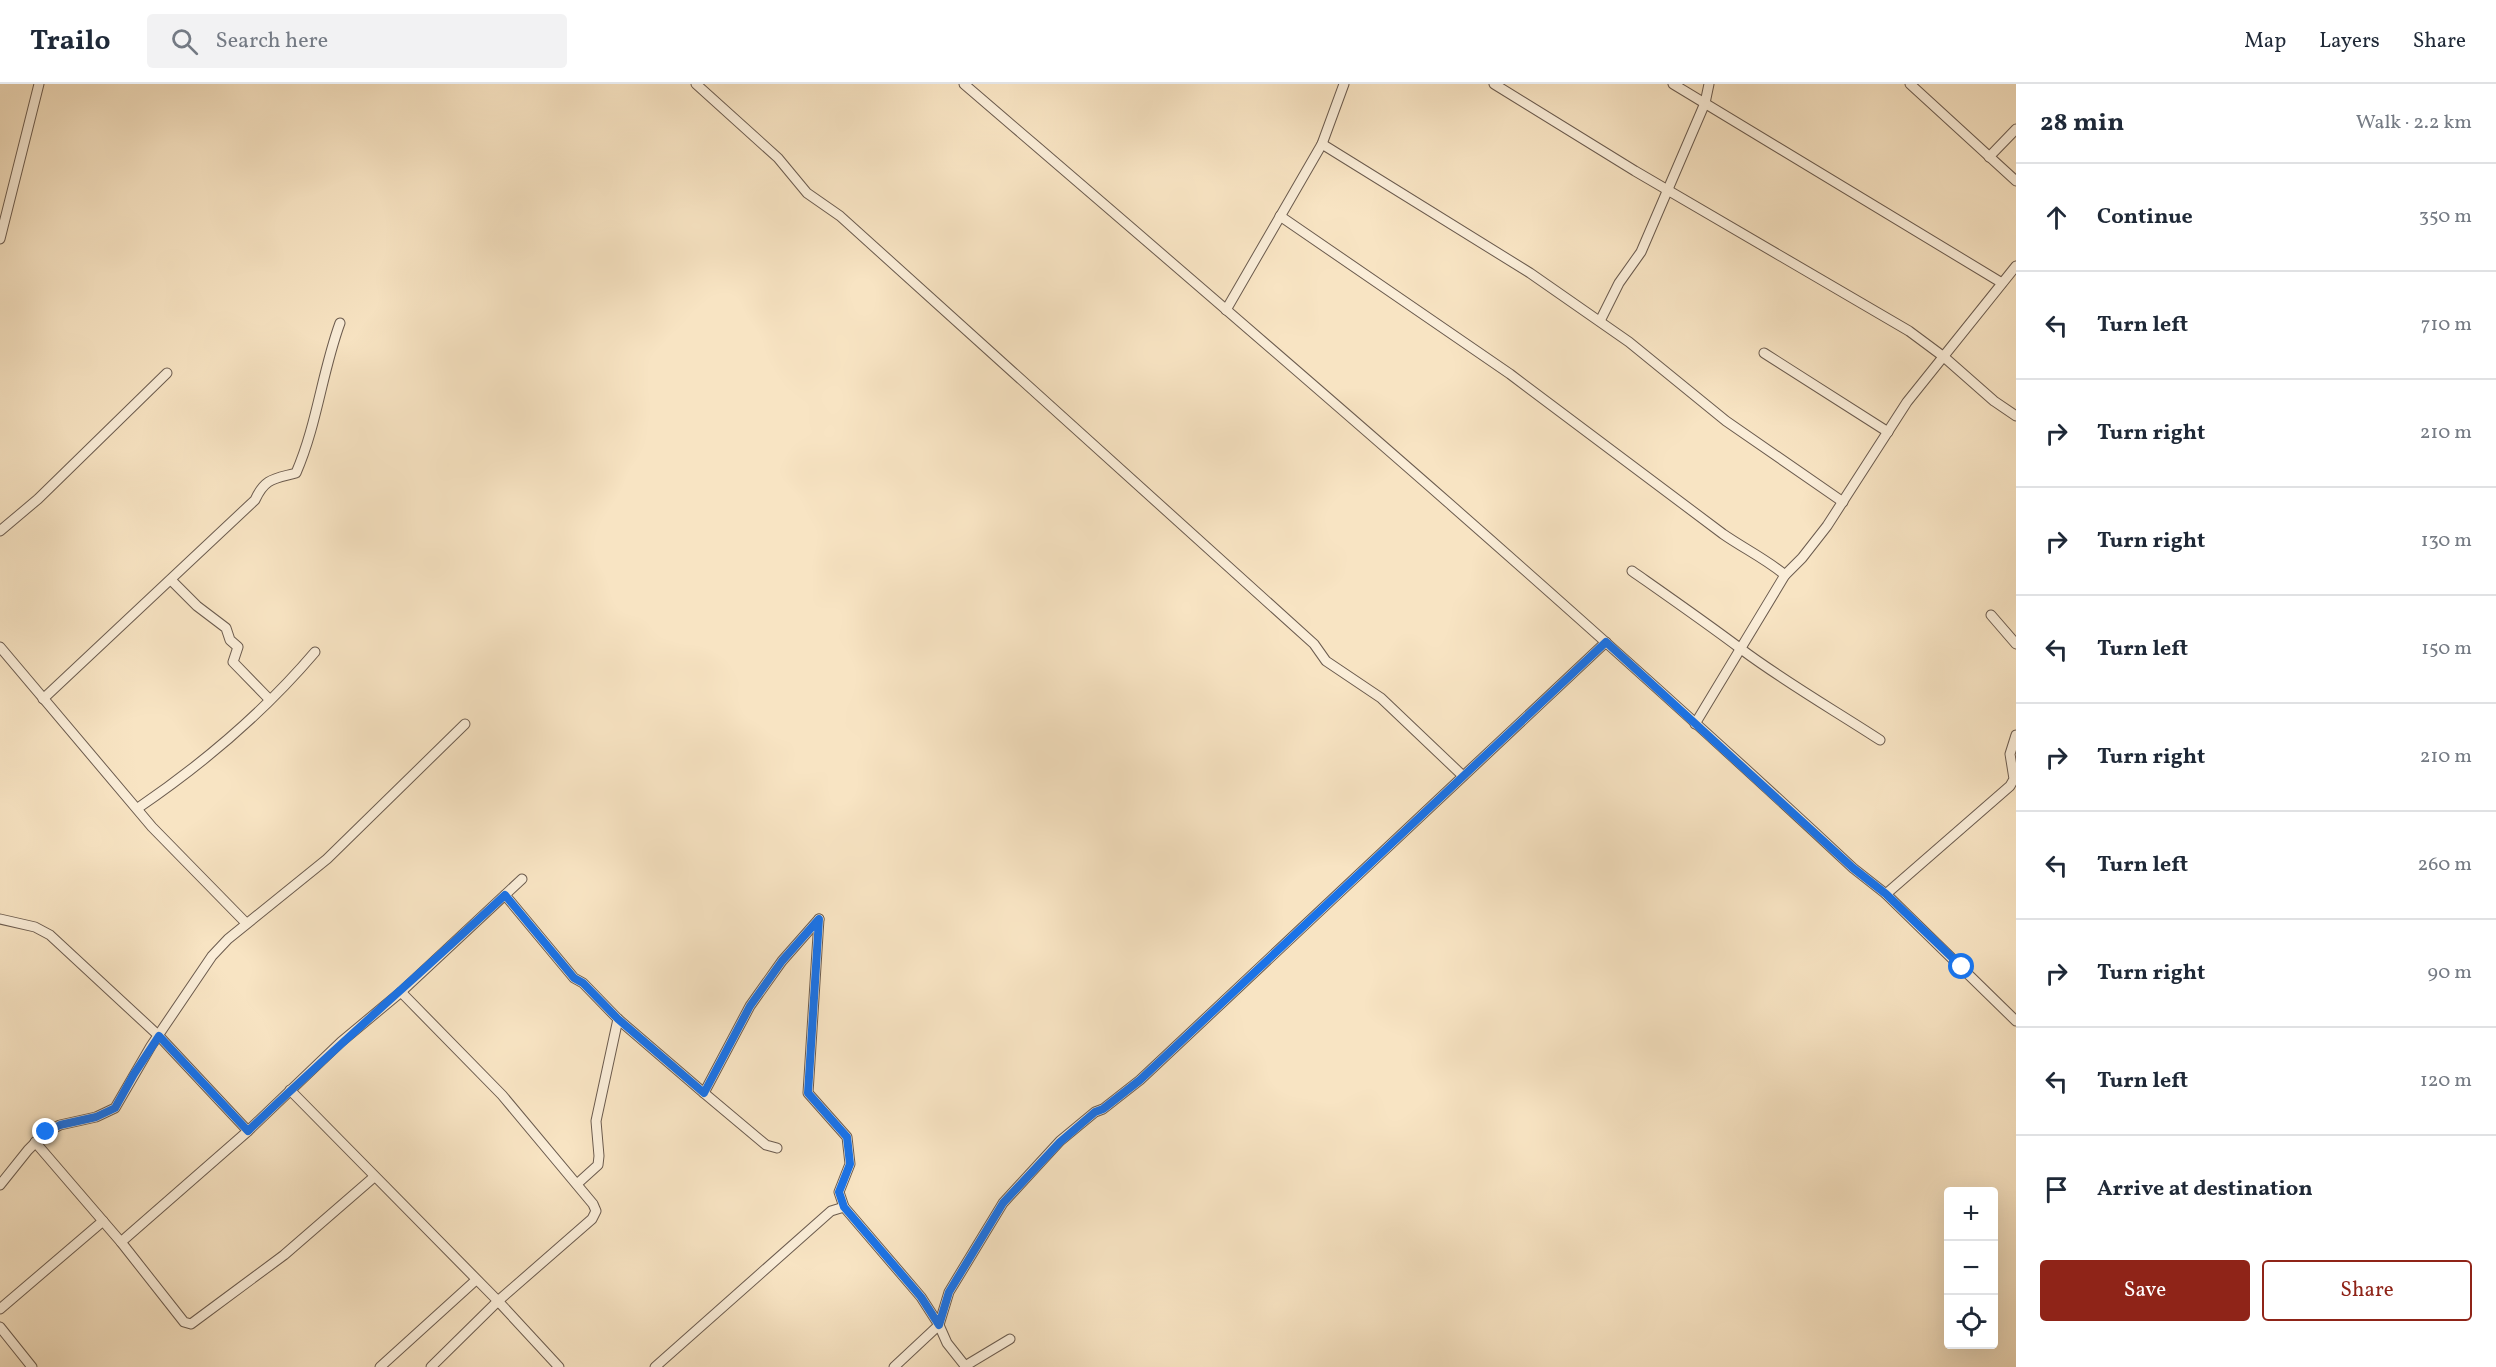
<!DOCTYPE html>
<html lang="en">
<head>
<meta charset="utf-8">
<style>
	body { margin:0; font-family:Vollkorn,serif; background:#f2f2f3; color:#1f2937 }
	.controls { position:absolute; right:18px; bottom:18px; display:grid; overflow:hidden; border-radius:6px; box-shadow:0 6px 24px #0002 }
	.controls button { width:54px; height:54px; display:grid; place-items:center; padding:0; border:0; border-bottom:2px solid #e0e1e3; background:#fff; color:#1f2937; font:30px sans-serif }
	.stop { position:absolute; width:18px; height:18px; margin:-14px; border:4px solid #1a73e8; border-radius:50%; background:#fff }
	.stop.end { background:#1a73e8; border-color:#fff; box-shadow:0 2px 6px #0008 }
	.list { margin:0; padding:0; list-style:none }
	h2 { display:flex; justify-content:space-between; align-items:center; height:78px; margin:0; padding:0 24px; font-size:26px }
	h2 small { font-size:20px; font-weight:400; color:#747a83 }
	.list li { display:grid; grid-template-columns:39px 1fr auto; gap:18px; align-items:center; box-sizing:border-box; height:108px; padding:0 24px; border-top:2px solid #e0e1e3 }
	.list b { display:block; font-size:22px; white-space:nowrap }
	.list em { font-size:20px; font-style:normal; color:#747a83 }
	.actions { display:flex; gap:12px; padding:18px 24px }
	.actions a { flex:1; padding:14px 0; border:2px solid #8f2418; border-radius:6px; text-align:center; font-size:21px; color:#8f2418 }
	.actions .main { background:#8f2418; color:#fff }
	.icon { flex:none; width:33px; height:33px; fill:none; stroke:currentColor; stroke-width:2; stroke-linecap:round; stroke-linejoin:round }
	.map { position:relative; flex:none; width:2016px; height:1283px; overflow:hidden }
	header { display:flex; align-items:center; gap:36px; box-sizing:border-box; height:84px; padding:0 30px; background:#fff; border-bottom:2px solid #e0e1e3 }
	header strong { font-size:28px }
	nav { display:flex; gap:33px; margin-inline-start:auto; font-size:21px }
	.search { width:420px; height:54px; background:#f2f2f3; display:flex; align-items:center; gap:15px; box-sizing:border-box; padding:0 21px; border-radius:6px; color:#747a83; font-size:22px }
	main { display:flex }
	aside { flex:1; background:#fff }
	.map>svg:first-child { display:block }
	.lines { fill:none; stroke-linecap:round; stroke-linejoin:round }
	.minor-casing { stroke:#6b5b4e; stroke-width:11 }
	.minor { stroke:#faedd8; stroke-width:9 }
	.route { stroke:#1a73e8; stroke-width:8 }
</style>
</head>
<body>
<header>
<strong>Trailo</strong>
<div class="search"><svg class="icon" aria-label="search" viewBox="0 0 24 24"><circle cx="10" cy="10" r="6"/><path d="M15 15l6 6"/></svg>Search here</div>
<nav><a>Map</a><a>Layers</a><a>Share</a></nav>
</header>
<main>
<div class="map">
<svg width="2016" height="1283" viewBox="0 0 2016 1283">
	<rect width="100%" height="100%" fill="#f8e4c3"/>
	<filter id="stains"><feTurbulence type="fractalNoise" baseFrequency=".00333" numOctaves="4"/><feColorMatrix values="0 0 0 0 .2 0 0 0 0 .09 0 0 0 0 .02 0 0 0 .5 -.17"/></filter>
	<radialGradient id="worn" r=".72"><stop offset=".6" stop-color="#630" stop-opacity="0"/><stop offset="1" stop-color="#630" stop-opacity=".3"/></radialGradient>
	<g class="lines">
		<g class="minor-casing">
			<g id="minor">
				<polyline points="696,0 778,74 807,109 840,132 1314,560 1326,577 1381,614 1463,692"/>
				<path d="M964,0c300,258 600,514 889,784l33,26 130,127"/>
				<polyline points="1494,0 1635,87 1909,247 1944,273 1994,317 2016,332"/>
				<polyline points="1673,0 2002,199"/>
				<polyline points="1910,0 2016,97"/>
				<polyline points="1322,60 1530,189 1629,258 1726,337 1843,418"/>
				<polyline points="1989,73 2016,45"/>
				<path d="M1280,132l230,158 213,160c20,14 43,25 62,41"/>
				<polyline points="0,155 39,0"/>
				<polyline points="1226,226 1322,60 1344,0"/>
				<polyline points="1600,237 1619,199 1641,168 1705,19 1709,0"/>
				<polyline points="1764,269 1888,348"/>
				<polyline points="0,447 38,415 167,289"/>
				<path d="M1632,487c37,26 73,51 109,78 44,33 93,61 139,91"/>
				<polyline points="171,496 197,522 226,544 230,556 238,563 233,578 269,615"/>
				<polyline points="1991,531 2016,560"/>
				<polyline points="0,563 152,743 246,839"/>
				<path d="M43,615l212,-199c10,-22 19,-21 41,-27 21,-48 26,-101 44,-150"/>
				<polyline points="1695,640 1785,491 1802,474 1827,442 1907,318 2016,182"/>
				<path d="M138,724c66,-45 126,-96 177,-156"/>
				<polyline points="1886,810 2010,702 2014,695 2010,670 2016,651"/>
				<polyline points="505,811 574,894 583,899 618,935 704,1009 750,922 782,877 819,835"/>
				<polyline points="0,835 35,843 50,851 159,952 248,1047"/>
				<polyline points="819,835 808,1009 847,1053 850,1080 839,1108 844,1123"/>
				<polyline points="401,908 502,1011 593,1120 596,1127 592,1135 498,1217 431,1283"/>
				<polyline points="290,1006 498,1217 559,1283"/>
				<polyline points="704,1009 766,1061 777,1064"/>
				<polyline points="35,1058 121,1158 184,1238 191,1240 284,1171 374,1093"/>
				<polyline points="577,1100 598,1081 599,1072 596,1037 618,935"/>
				<polyline points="0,1101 28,1066 46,1048 60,1041 96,1033 115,1024 151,962 212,872 228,855 327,775 465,640"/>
				<polyline points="121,1158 248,1047 341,958 401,908 522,795"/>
				<polyline points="0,1225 103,1137"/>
				<polyline points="0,1243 32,1283"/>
				<polyline points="965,1282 1010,1255"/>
				<polyline points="380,1283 476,1196"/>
				<polyline points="655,1283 831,1127 844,1123 921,1213 939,1241 949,1208 1003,1119 1060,1057 1095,1028 1103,1025 1140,996 1606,558"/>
				<polyline points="894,1283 939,1241 947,1259 966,1283"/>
			</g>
		</g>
		<use href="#minor" class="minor"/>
	</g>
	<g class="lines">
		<path class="route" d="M46,1048l14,-7 36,-8 19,-9 19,-34 25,-38 89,95c84,-81 172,-157 257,-236l69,83 9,5 35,36 86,74 46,-87 32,-45 37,-42 -11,174 39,44 3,27 -11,28 5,15 77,90 18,28 10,-33 54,-89 57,-61 35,-30 8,-3 37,-29 466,-438 247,226 33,26 76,73"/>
	</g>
	<rect width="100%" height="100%" filter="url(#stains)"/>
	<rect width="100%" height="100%" fill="url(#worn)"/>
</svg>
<div class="controls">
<button>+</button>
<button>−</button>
<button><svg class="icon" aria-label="locate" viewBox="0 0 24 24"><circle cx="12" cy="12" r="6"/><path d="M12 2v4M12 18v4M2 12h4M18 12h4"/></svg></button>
</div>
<div class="stop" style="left:1962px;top:883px"></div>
<div class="stop end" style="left:46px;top:1048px"></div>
</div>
<aside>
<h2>28 min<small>Walk · 2.2 km</small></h2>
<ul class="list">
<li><svg class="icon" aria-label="ahead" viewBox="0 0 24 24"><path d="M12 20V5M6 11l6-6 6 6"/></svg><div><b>Continue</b></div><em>350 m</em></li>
<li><svg class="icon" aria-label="left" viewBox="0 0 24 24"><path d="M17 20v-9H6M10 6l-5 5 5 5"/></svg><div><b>Turn left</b></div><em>710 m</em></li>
<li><svg class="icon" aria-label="right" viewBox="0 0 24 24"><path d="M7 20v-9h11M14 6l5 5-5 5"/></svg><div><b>Turn right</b></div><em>210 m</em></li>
<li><svg class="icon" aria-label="right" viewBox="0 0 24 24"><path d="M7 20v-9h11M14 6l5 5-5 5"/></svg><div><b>Turn right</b></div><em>130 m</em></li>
<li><svg class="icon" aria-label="left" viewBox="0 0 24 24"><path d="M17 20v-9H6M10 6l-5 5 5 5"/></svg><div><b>Turn left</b></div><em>150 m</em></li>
<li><svg class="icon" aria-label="right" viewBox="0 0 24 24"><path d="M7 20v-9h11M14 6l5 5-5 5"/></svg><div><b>Turn right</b></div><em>210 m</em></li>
<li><svg class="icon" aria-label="left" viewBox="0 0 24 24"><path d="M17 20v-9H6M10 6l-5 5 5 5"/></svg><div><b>Turn left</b></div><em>260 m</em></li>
<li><svg class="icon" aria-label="right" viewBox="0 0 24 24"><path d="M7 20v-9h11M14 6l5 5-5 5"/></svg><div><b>Turn right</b></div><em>90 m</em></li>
<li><svg class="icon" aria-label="left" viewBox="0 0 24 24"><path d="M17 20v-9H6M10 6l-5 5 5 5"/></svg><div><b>Turn left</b></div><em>120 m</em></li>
<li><svg class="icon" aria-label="arrive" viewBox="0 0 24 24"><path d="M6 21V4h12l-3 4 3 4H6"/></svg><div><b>Arrive at destination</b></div></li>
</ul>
<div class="actions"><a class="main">Save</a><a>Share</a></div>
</aside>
</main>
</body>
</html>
